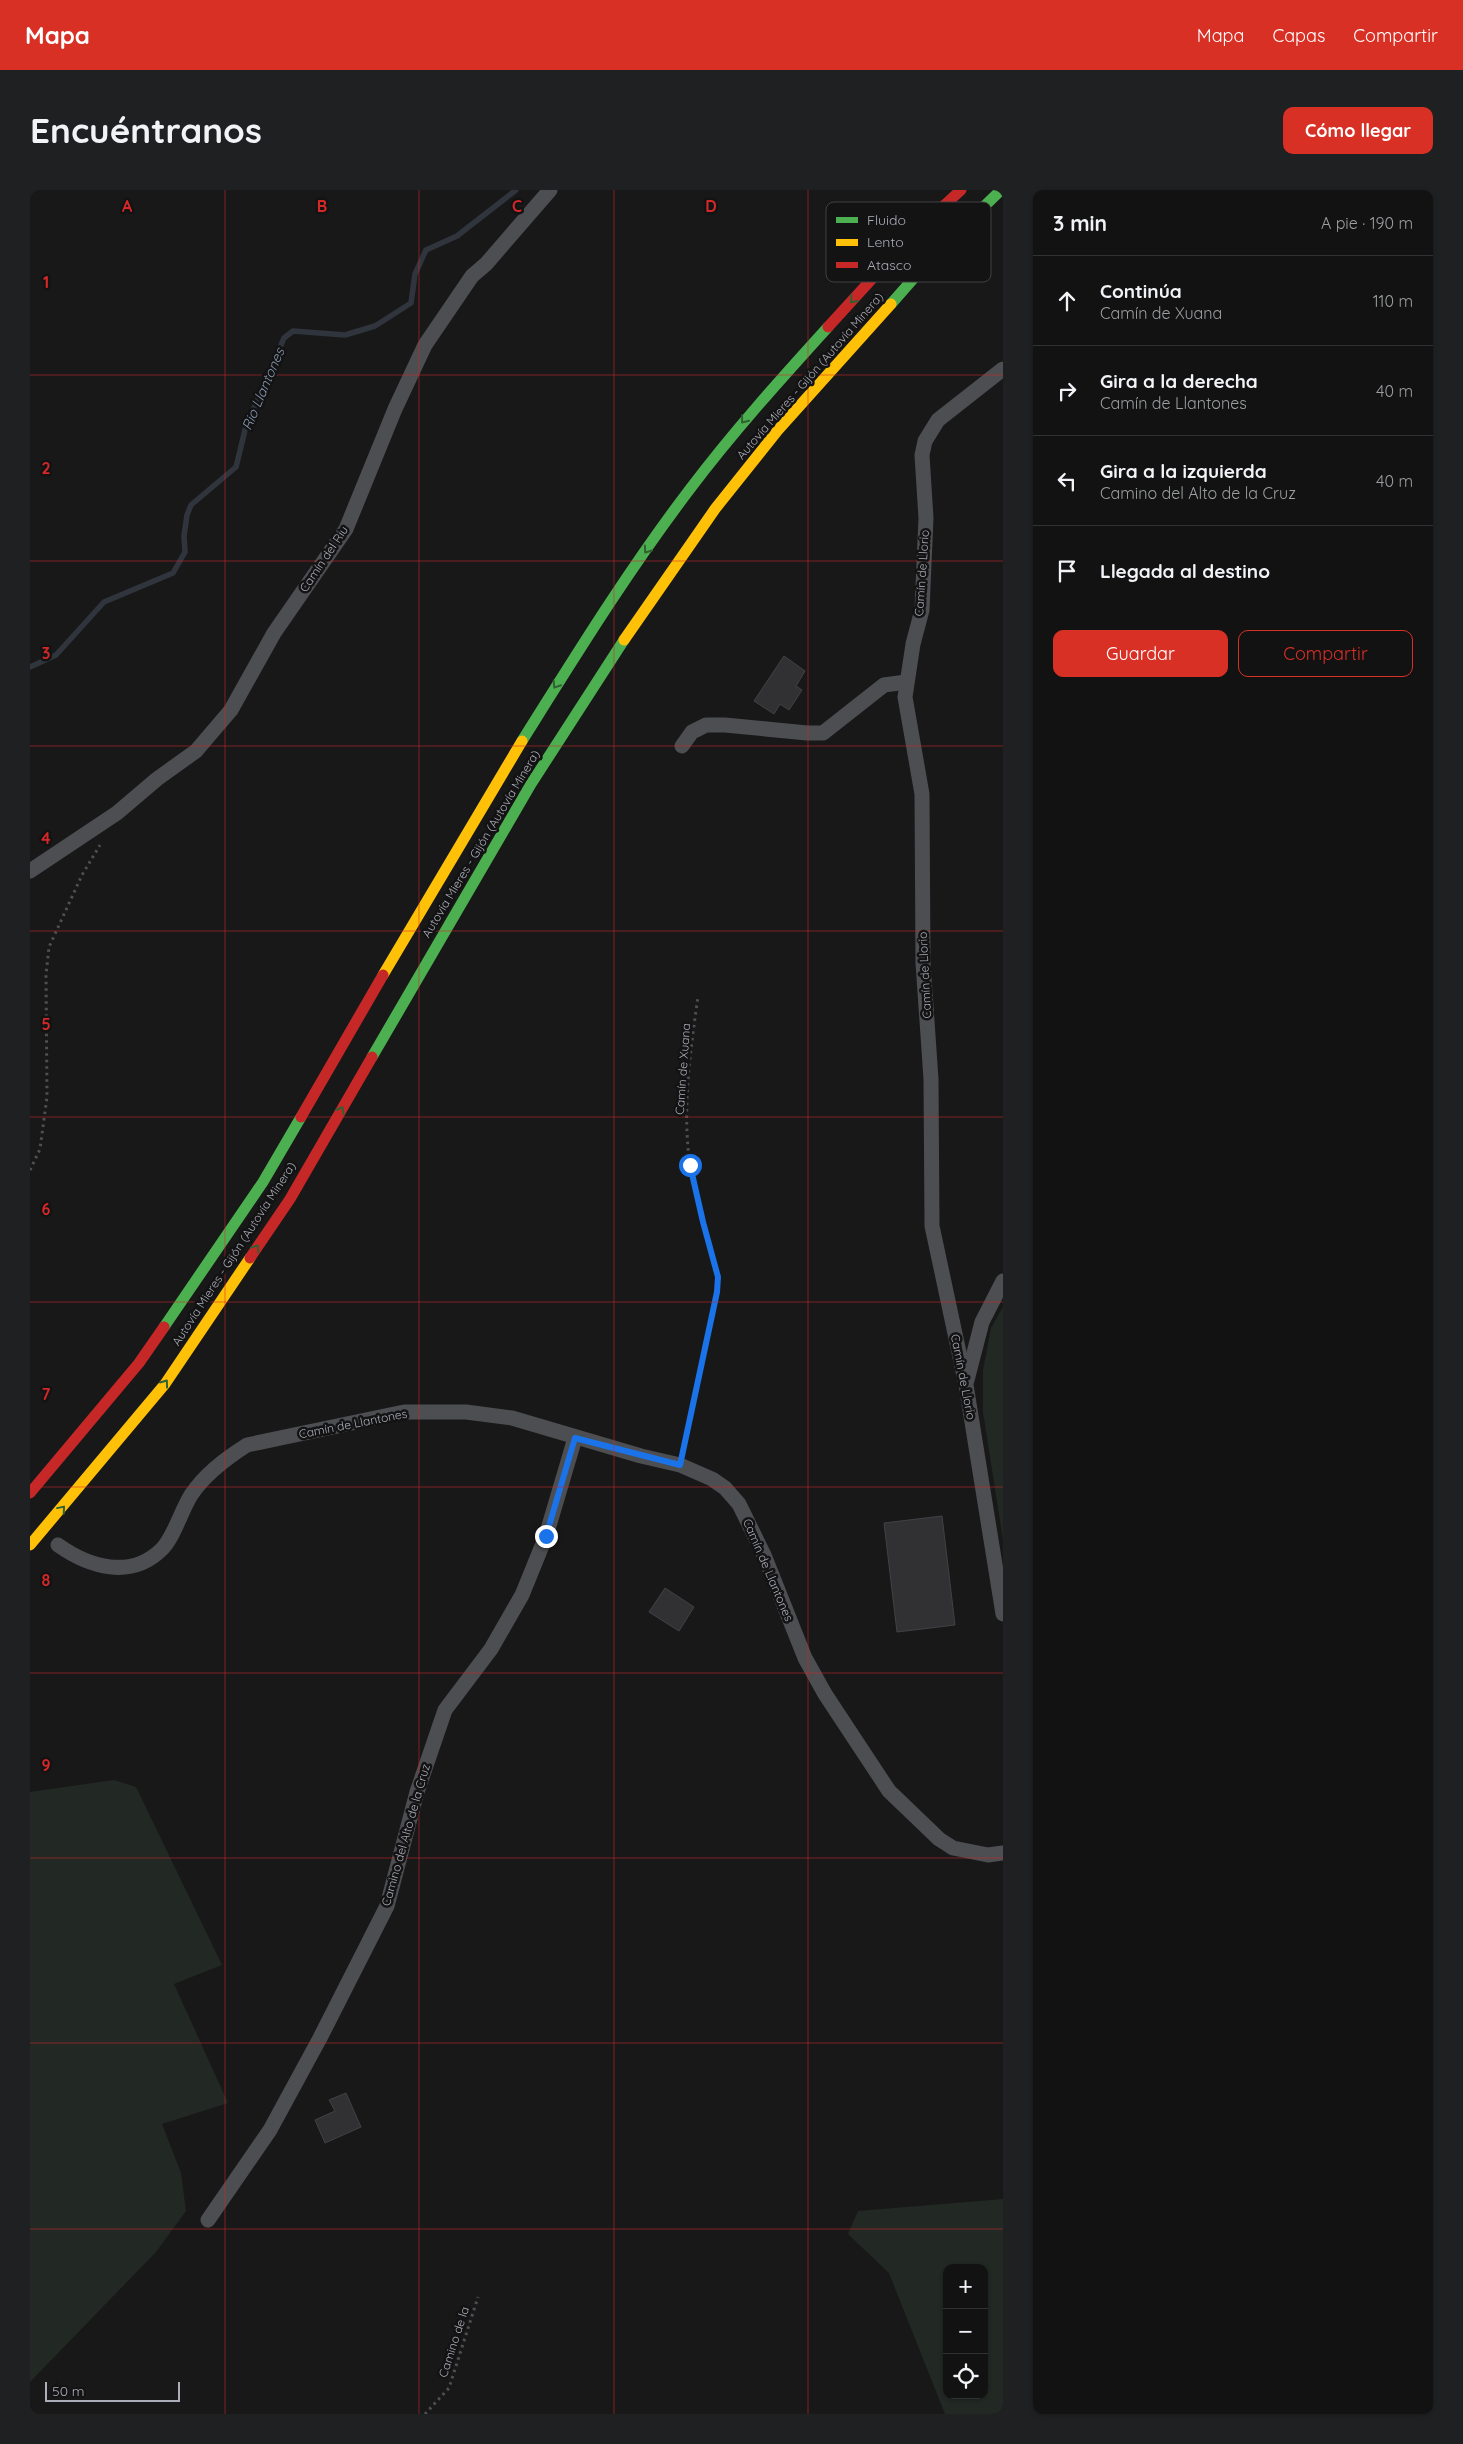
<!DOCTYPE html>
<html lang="es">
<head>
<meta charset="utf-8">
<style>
	body { margin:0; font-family:Quicksand,sans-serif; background:#1f2021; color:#f1f3f6 }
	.controls { position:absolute; right:15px; bottom:15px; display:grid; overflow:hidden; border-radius:10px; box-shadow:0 1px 4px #0004 }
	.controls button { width:45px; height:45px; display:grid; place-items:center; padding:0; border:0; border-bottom:1px solid #313233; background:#121213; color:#f1f3f6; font:25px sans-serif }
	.scale { position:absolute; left:15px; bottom:12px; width:135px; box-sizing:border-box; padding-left:5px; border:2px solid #abadb8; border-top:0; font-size:14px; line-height:18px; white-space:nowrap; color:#abadb8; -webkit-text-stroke:4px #131314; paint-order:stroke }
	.stop { position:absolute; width:15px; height:15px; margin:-11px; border:4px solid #1a73e8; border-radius:50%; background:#fff }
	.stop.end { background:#1a73e8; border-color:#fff; box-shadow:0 1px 5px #0008 }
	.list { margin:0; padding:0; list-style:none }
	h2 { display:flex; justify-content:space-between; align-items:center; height:65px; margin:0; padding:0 20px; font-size:21px }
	h2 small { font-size:16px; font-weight:400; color:#9c9ea0 }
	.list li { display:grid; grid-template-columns:32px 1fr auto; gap:15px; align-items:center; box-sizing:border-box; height:90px; padding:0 20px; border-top:1px solid #313233 }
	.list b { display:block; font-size:19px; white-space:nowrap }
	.list p { margin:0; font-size:16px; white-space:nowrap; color:#9c9ea0 }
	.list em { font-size:16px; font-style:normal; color:#9c9ea0 }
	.actions { display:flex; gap:10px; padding:15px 20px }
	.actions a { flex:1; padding:11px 0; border:1px solid #d93025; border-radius:10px; text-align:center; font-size:18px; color:#d93025 }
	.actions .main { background:#d93025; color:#fff }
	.icon { flex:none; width:28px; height:28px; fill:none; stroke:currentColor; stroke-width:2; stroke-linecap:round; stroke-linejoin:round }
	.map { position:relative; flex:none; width:973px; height:2224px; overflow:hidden; border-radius:10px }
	header { display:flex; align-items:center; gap:30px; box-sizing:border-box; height:70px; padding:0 25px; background:#d93025; color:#fff }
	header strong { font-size:24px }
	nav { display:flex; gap:28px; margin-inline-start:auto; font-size:18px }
	.intro { display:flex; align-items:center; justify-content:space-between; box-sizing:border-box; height:120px; padding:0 30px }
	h1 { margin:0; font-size:35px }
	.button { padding:12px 22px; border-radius:10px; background:#d93025; color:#fff; font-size:18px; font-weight:700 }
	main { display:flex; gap:30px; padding:0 30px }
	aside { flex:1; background:#121213; border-radius:10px; box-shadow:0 1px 4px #0004 }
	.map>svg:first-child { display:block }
	.green { fill:#222824; fill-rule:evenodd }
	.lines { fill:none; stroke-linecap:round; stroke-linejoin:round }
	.stream { stroke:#30353d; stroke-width:5.5 }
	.building { fill:#313133; stroke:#414245 }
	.path { stroke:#4e4f52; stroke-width:3; stroke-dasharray:2.5 4; stroke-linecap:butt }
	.street { stroke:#4d4e51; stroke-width:15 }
	.fast { stroke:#4caf50; stroke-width:11 }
	.slow { stroke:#ffc107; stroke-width:11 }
	.jam { stroke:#c62828; stroke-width:11 }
	.oneway { stroke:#306132 }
	.route { stroke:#1a73e8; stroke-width:6 }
	.grid { fill:none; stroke:#d62828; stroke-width:1; stroke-opacity:0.55 }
	.labels { text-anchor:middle; stroke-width:5; stroke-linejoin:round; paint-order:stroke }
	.street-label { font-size:12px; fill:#abadb8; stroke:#131314 }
	.water-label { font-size:14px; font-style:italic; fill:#8696ae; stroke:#131314 }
	.key { fill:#131314; stroke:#414145; stroke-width:1 }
	.key-label { font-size:14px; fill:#abadb8 }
	.grid-label { font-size:16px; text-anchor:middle; font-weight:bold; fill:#d62828; stroke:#131314; stroke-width:5; stroke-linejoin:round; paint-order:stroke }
</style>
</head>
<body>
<header>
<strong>Mapa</strong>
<nav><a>Mapa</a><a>Capas</a><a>Compartir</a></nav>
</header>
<div class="intro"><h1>Encuéntranos</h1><a class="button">Cómo llegar</a></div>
<main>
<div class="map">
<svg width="973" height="2224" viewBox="0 0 973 2224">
	<rect width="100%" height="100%" fill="#181819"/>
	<g class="green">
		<polygon points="973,1117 973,1350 953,1222 953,1180 961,1138"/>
		<polygon points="84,1590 106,1597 192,1775 144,1794 198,1913 132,1934 151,1983 156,2021 126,2062 0,2192 0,1602"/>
		<path d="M973,2009v215h-58l-56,-141 -41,-39 10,-23zM917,2078h37v127h-37z"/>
	</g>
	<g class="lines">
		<polyline class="stream" points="0,477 26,465 74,412 143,383 155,362 154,346 157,325 161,315 206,277 216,236 254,148 263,141 315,145 345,136 381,113 385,84 396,60 427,46 486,0"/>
	</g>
	<g class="building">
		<polygon points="754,466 775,481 766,496 772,500 759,520 750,514 744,524 724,511"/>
		<polygon points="912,1326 925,1435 867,1442 854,1333"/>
		<polygon points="635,1398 664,1417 649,1441 619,1422"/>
		<polygon points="316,1903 331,1937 295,1953 285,1930 305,1921 299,1910"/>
	</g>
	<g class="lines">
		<g class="path">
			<polyline points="0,980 10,959 17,907 16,785 19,757 52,685 70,655"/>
			<path d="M653,1259l34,-157c2,-23 -7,-44 -13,-67 -6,-19 -11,-40 -14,-60 -8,-55 0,-113 8,-168"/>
			<polyline points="395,2224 419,2198 448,2107"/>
		</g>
		<g class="street">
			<polyline points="973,179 908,230 895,251 892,265 896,328 892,420 883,454 875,507 892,604 893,773 901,889 902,1036 936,1195 973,1424"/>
			<polyline points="652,556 662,542 676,535 695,535 777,543 793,543 854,495 876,492"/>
			<polyline points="0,681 87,623 127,589 166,561 201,520 244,443 316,339 365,219 395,155 442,86 456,74 520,0"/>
			<polyline points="937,1190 952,1132 973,1091"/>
			<path d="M28,1355c31,22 73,35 104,4 12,-12 19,-38 29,-54 14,-21 34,-36 56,-50l157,-33h62l46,6 129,38 39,9 32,14 13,9 14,16 25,51 41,103 20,36 64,97 50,48 14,9 35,7 15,-2"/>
			<polyline points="178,2030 240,1940 290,1848 357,1716 387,1602 415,1520 461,1459 492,1405 516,1346 545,1248"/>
		</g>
		<g class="fast">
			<polyline points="861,114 905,64 971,0"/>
			<path d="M492,551c54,-86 107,-172 168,-252 43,-57 90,-109 138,-162"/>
			<polyline points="342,867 501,594 594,450"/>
			<polyline points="134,1137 233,992 271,927"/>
		</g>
		<g class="slow">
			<polyline points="594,450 685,319 748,240 861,114"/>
			<polyline points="353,785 492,551"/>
			<polyline points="0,1355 135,1194 220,1068"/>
		</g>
		<g class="jam">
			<polyline points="798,137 882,45 931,0"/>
			<polyline points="271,927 353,785"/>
			<polyline points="220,1068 260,1009 342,867"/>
			<polyline points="0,1303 109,1173 134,1137"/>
		</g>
	</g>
	<defs><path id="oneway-chevron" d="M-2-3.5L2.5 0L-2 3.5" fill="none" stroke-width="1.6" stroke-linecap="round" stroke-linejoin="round" transform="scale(1.25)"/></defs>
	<g class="oneway">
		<use href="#oneway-chevron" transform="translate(823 110) rotate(132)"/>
		<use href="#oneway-chevron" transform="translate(714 230) rotate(128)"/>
		<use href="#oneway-chevron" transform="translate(617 360) rotate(125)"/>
		<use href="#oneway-chevron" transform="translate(526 495) rotate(122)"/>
		<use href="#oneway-chevron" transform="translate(311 920) rotate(-60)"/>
		<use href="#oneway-chevron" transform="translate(226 1058) rotate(-56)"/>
		<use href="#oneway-chevron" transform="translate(135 1193) rotate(-54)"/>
		<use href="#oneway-chevron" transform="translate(32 1319) rotate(-50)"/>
	</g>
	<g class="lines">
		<polyline class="route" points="516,1346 545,1248 650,1275 687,1102 688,1087 673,1032 660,975"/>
	</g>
	<path class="grid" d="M195,0v2224M389,0v2224M584,0v2224M778,0v2224M0,185h973M0,371h973M0,556h973M0,741h973M0,927h973M0,1112h973M0,1297h973M0,1483h973M0,1668h973M0,1853h973M0,2039h973"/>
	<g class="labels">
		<g class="street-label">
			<text transform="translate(780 186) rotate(-49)" y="4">Autovía Mieres - Gijón (Autovía Minera)</text>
			<text transform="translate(294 369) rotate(-56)" y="4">Camín del Riu</text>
			<text transform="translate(892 383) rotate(-86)" y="4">Camín de Llorio</text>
			<text transform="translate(451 654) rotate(-59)" y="4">Autovía Mieres - Gijón (Autovía Minera)</text>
			<text transform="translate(895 785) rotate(-93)" y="4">Camín de Llorio</text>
			<text transform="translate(653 879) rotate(-86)" y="4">Camín de Xuana</text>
			<text transform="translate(204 1064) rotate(-57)" y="4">Autovía Mieres - Gijón (Autovía Minera)</text>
			<text transform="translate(933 1187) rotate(79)" y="4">Camín de Llorio</text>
			<text transform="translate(323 1234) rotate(-11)" y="4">Camín de Llantones</text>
			<text transform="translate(738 1380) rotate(67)" y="4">Camín de Llantones</text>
			<text transform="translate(376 1645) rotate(-74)" y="4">Camino del Alto de la Cruz</text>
			<text transform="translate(424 2152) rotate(-72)" y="4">Camino de la</text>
		</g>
		<g class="water-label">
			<text transform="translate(233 199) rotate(-67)" y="5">Rio Llantones</text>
		</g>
	</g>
	<rect x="796" y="12" width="165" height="80" rx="8" class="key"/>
	<rect x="806" y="27" width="22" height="6" fill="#4caf50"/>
	<rect x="806" y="49" width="22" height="7" fill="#ffc107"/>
	<rect x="806" y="72" width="22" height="6" fill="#c62828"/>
	<g class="key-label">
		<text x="837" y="35">Fluido</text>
		<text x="837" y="57">Lento</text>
		<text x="837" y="80">Atasco</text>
	</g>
	<g class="grid-label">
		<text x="97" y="22">A</text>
		<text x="292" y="22">B</text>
		<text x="487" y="22">C</text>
		<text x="681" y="22">D</text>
		<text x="16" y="98">1</text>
		<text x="16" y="284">2</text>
		<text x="16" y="469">3</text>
		<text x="16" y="654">4</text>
		<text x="16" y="840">5</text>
		<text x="16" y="1025">6</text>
		<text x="16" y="1210">7</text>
		<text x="16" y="1396">8</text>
		<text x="16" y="1581">9</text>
	</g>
</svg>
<div class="controls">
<button>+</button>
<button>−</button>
<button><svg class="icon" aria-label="locate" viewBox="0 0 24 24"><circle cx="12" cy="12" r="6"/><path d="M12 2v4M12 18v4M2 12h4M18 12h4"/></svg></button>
</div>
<div class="scale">50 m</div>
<div class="stop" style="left:660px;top:975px"></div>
<div class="stop end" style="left:516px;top:1346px"></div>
</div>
<aside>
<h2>3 min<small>A pie · 190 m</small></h2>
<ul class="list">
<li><svg class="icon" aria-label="ahead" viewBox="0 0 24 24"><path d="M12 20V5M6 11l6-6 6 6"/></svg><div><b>Continúa</b><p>Camín de Xuana</p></div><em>110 m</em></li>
<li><svg class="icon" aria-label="right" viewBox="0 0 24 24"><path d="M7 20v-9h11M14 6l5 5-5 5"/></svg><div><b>Gira a la derecha</b><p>Camín de Llantones</p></div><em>40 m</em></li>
<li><svg class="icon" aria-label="left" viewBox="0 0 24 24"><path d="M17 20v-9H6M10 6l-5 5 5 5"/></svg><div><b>Gira a la izquierda</b><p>Camino del Alto de la Cruz</p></div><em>40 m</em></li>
<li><svg class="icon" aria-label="arrive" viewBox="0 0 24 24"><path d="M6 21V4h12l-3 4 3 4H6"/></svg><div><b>Llegada al destino</b></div></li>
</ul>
<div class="actions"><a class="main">Guardar</a><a>Compartir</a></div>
</aside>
</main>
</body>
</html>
